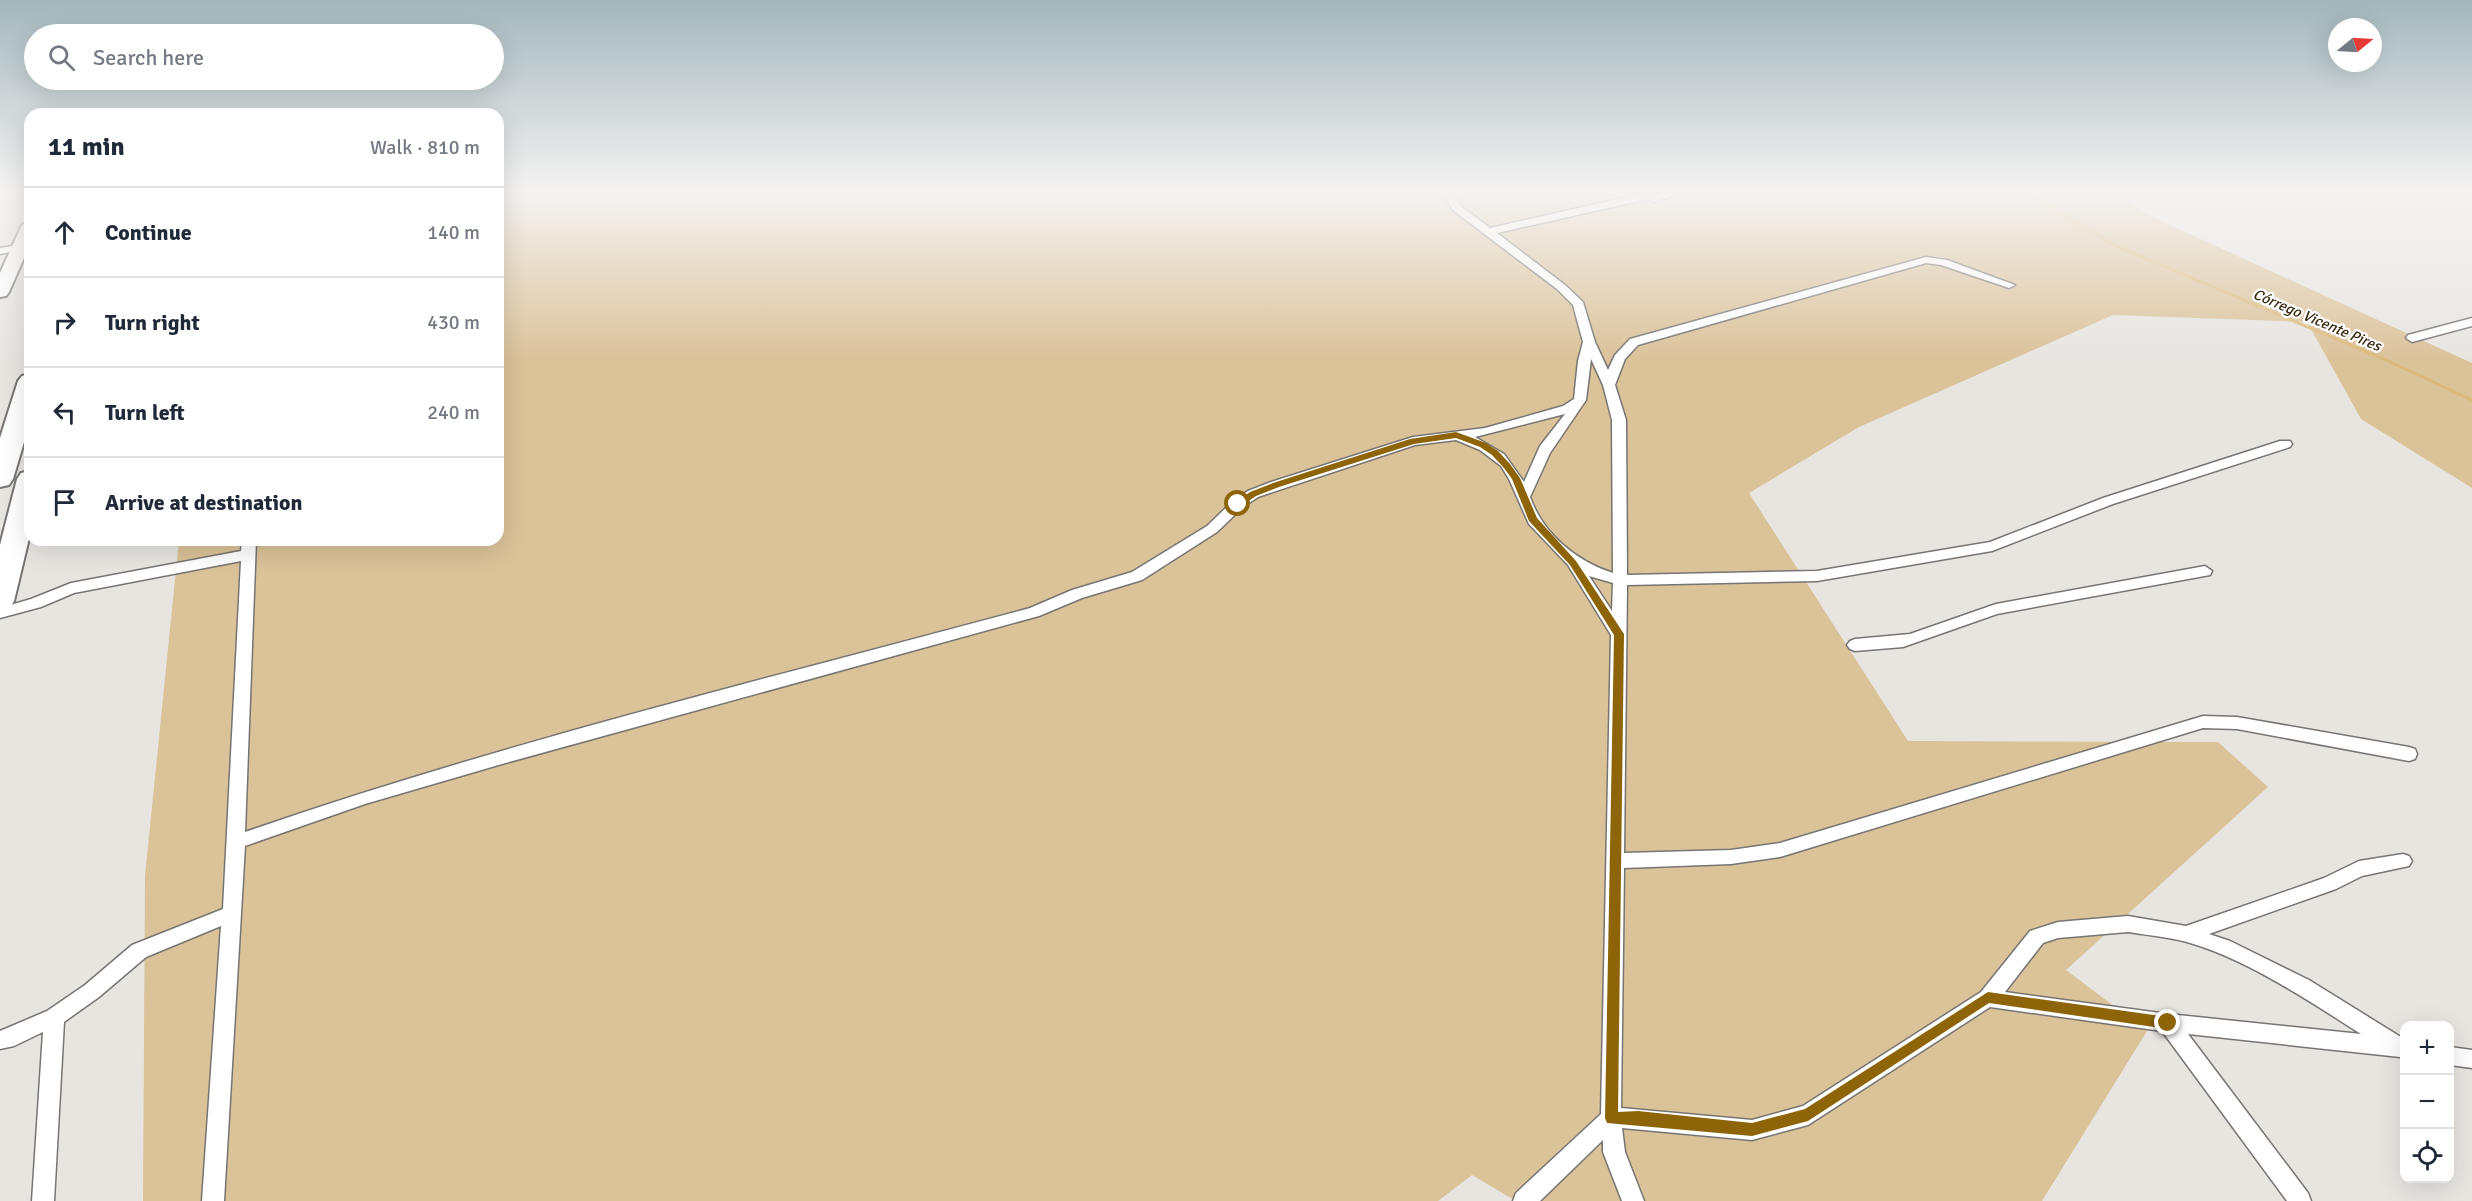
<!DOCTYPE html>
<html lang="en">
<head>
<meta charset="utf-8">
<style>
	body { margin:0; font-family:Signika,sans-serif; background:#f2f2f3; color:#1f2937 }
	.controls { position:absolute; right:18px; bottom:18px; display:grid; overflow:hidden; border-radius:12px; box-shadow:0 6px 24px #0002 }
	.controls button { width:54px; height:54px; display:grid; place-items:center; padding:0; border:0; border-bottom:2px solid #e0e1e3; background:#fff; color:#1f2937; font:30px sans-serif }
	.compass { position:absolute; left:2328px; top:18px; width:54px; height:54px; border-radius:50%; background:#fff; box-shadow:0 6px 24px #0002; rotate:72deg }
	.stop { position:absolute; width:18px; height:18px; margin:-14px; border:4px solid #8d6508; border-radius:50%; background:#fff }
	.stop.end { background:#8d6508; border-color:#fff; box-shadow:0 2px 6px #0008 }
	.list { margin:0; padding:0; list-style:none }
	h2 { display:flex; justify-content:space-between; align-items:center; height:78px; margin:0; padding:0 24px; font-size:26px }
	h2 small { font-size:20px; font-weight:400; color:#747a83 }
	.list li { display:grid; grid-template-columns:39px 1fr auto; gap:18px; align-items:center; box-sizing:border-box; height:90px; padding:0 24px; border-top:2px solid #e0e1e3 }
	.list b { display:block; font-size:22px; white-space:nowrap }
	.list em { font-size:20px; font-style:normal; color:#747a83 }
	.icon { flex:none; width:33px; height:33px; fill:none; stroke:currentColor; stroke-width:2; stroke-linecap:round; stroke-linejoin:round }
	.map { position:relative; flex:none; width:2472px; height:1201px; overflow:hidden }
	.search { position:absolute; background:#fff; box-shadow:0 6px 24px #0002; left:24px; top:24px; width:480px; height:66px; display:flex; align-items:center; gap:15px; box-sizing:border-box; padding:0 21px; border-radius:33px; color:#747a83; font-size:22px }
	.panel { position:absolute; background:#fff; box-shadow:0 6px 24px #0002; left:24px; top:108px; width:480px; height:438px; border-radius:18px }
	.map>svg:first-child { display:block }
	.green { fill:#dac299 }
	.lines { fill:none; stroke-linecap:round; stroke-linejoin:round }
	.stream { stroke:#dcb97b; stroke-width:3 }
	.street-casing { stroke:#777572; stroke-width:3 }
	.secondary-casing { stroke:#777572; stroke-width:4 }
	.highway-casing { stroke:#777572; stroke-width:4 }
	.street { fill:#fff; fill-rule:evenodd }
	.secondary { fill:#fff; fill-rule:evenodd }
	.highway { fill:#fff; fill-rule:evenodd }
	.route { fill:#8d6508 }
	.labels { text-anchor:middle; stroke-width:4.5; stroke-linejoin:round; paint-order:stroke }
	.far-water-label { font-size:15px; font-style:italic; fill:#3b2c10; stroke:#fff }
</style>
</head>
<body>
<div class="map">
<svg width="2472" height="1201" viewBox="0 0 2472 1201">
	<rect width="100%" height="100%" fill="#e8e5e1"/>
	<polygon class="green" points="498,193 2119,193 2148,215 2472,363 2472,488 2361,419 2307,322 2113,315 1859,427 1749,493 1908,741 2218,742 2268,787 2066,970 2147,1031 2042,1201 1516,1201 1472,1175 1438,1201 143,1201 145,876 179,540 498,540"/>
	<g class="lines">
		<polyline class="stream" points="2026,193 2116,246 2386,360 2472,400"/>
		<g class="street-casing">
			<g id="street">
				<path d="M1442,193h11l9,14 28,21 155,-35h38l-30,9 -5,-3 -151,34 68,52 18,17 12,40 13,28 7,-15 15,-16 296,-82 21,3 68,25 -6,3 -68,-23 -15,-2 -288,82 -13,14 -10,26 11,35 1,155 190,-4 173,-29 113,-44 177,-57h10l2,3 -2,3 -177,57 -121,47 -175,30 -190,4 -3,268 107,-3 49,-7 423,-127 34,1 172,30 6,2 2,5 -2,5 -6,2 -172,-32 -34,-1 -423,129 -49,7 -107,4 -3,240 131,12 51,-14 178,-114 49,-61 28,-9 70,-6 58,10 138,-48 35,-17 44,-7 6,2 3,5 -3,5 -47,10 -26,13 -127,45 21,7 79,39 95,59v18h-4l-212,-23 120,159 3,8h-24l-125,-170 -172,-24 -182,118 -56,15 -130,-12 3,24 19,49h-22l-19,-49v-12l-63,61h-27l3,-8 85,-79 10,-479 -43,-70 -39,-41 -20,-45 -8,-13 -21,-16 -24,-10 -41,5 -157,52 -15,10 -26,25 -75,48 -60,18 -43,18 -537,148 -137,40 -120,42 -21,355h-22l19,-275 -75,31 -47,40 -35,25 -10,179h-22l11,-169 -29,14 -14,3v-18l47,-20 38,-26 47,-40 91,-36 18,-348 -167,32 -33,14 -41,11v-10l31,-9 40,-16 170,-32 1,-11h14l-11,292c257,-89 522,-153 785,-224l42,-18 60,-18 75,-46 26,-25 15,-10 23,-9 142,-45 72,-9 78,-22 11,-7 4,-38 5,-19 -10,-37 -16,-16 -103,-78zM1591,359l12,26 9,35 1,153c-37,-12 -70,-39 -83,-76l20,-44 36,-53zM1565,414l-25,32 -16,36 -20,-28 -29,-17zM1589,576l24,7 -1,28zM2128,932c19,3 40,5 59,10 60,17 122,59 174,92l-193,-20 -163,-22 38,-49 15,-5z"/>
				<polygon points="18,245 24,248 22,250 0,254 0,248"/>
				<polygon points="2472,318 2472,326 2412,342 2406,338 2408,335"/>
				<polygon points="2205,566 2212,571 2210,575 1997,614 1903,647 1855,651 1850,649 1847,645 1850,641 1855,639 1910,634 1996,604"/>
				<polygon points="2450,1047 2472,1050 2472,1068 2450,1065"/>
			</g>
		</g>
		<g class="secondary-casing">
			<polygon id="secondary" points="30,220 30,244 9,292 6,296 0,297 0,273 22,225"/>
		</g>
		<g class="highway-casing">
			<g id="highway">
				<polygon points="30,374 30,422 13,479 9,485 0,487 0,438 18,381 22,376"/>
				<polygon points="30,471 30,534 14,601 10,608 0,611 0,545 17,479 21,473"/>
			</g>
		</g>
		<use href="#street" class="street"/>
		<use href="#secondary" class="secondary"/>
		<use href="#highway" class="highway"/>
	</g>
	<linearGradient id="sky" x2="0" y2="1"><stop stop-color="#a3b6bc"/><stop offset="0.53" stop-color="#f5f3f2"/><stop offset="1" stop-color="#f5f3f2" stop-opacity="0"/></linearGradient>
	<rect width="2472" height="362" fill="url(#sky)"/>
	<polygon class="route" points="1456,432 1486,443 1498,451 1510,464 1520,478 1537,518 1576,561 1624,634 1618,1112 1638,1111 1752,1123 1805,1109 1988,992 2168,1017 2172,1019 2174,1023 2172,1027 2168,1029 1989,1003 1808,1121 1752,1136 1607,1123 1605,1118 1614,635 1570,565 1529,521 1512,479 1504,468 1492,455 1480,447 1456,438 1414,444 1279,487 1256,496 1241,506 1234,504 1250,492 1273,483 1410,439"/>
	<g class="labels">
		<g class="far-water-label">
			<text transform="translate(2317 320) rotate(23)" y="5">Córrego Vicente Pires</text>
		</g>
	</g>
</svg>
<div class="controls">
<button>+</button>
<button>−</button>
<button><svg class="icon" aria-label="locate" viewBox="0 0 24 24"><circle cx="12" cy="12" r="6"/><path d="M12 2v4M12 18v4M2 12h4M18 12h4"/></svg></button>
</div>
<svg class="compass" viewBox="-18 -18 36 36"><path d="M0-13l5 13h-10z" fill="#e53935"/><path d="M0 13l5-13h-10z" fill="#747a83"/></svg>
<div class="stop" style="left:1238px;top:504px"></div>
<div class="stop end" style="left:2168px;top:1023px"></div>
<div class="search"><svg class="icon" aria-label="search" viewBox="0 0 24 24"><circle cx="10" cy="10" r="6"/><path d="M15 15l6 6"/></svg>Search here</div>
<section class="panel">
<h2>11 min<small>Walk · 810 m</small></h2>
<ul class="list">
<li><svg class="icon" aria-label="ahead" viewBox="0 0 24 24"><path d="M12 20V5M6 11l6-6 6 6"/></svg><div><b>Continue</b></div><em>140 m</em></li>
<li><svg class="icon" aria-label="right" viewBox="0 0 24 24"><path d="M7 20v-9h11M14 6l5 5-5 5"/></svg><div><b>Turn right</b></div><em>430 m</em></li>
<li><svg class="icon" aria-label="left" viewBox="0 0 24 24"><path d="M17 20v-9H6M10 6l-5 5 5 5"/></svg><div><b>Turn left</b></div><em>240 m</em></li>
<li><svg class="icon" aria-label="arrive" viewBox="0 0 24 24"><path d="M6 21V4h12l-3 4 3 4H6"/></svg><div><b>Arrive at destination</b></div></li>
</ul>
</section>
</div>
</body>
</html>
